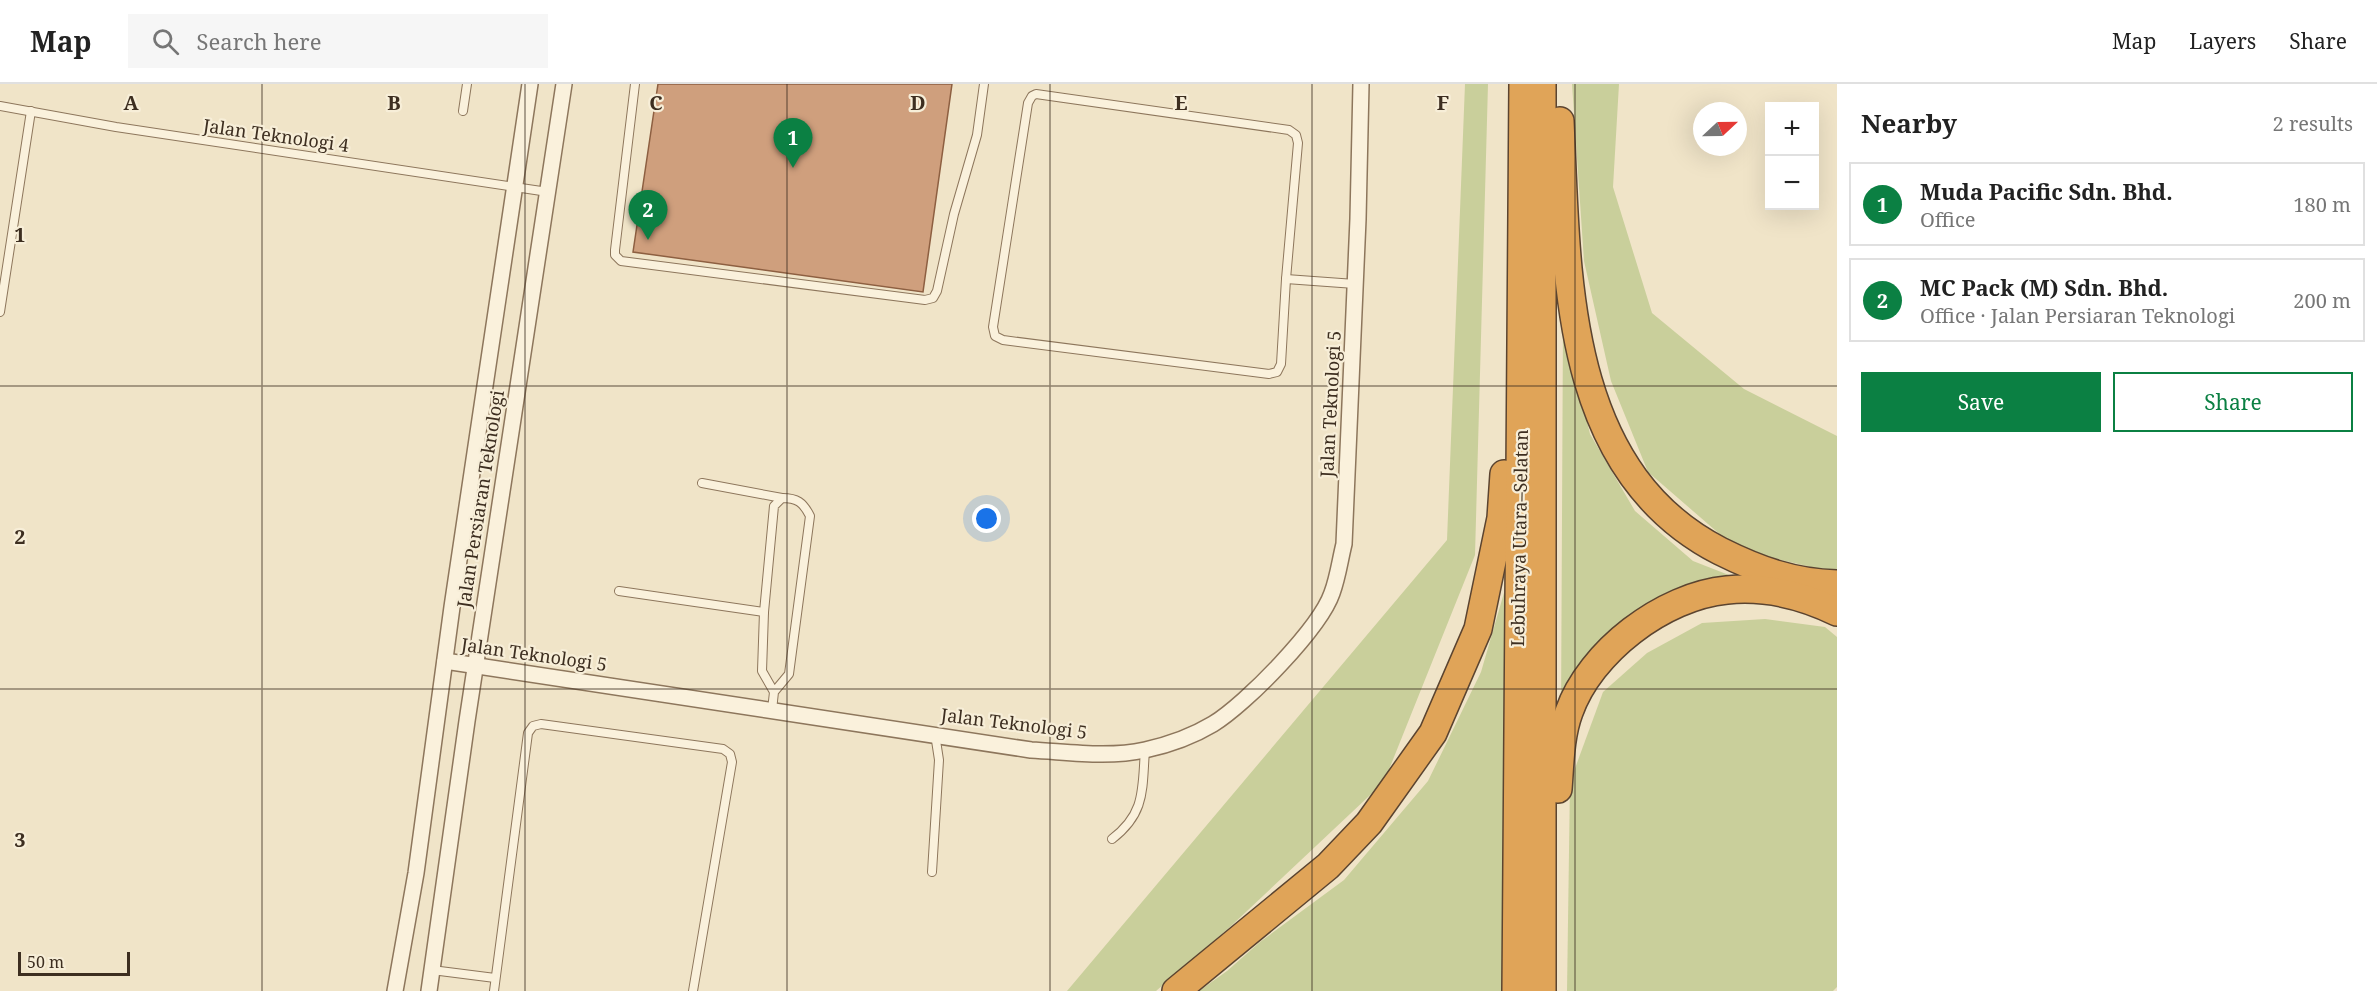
<!DOCTYPE html>
<html lang="en">
<head>
<meta charset="utf-8">
<style>
	body { margin:0; font-family:"Noto Serif",serif; background:#f6f6f6; color:#222 }
	.controls { position:absolute; right:18px; top:18px; display:grid; overflow:hidden; border-radius:0px; box-shadow:0 6px 24px #0002 }
	.controls button { width:54px; height:54px; display:grid; place-items:center; padding:0; border:0; border-bottom:2px solid #e0e0e0; background:#fff; color:#222; font:30px sans-serif }
	.compass { position:absolute; left:1693px; top:18px; width:54px; height:54px; border-radius:50%; background:#fff; box-shadow:0 6px 24px #0002; rotate:68deg }
	.scale { position:absolute; left:18px; bottom:15px; width:112px; box-sizing:border-box; padding-left:6px; border:3px solid #3d2e20; border-top:0; font-size:16px; line-height:21px; white-space:nowrap; color:#3d2e20; -webkit-text-stroke:4px #f7eed8; paint-order:stroke }
	.you { position:absolute; left:987px; top:435px; width:21px; height:21px; margin:-15px; border:4px solid #fff; border-radius:50%; background:#1a73e8; box-shadow:0 0 0 9px #1a73e833 }
	.badge { display:grid; place-items:center; width:39px; height:39px; border-radius:50%; background:#0b8043; color:#fff; font-size:20px; font-weight:700 }
	.pin { position:absolute; translate:-50% -50px; filter:drop-shadow(0 2px 3px #0008) }
	.pin::after { content:''; position:absolute; top:32px; width:21px; height:18px; background:inherit; clip-path:polygon(0 0,100% 0,50% 100%) }
	.list { margin:0; padding:0; list-style:none }
	h2 { display:flex; justify-content:space-between; align-items:center; height:78px; margin:0; padding:0 24px; font-size:26px }
	h2 small { font-size:20px; font-weight:400; color:#767676 }
	.list li { display:grid; grid-template-columns:39px 1fr auto; gap:18px; align-items:center; box-sizing:border-box; height:84px; margin:0 12px 12px; padding:0 12px; border:2px solid #e0e0e0; border-radius:0px }
	.list b { display:block; font-size:22px; white-space:nowrap }
	.list p { margin:0; font-size:20px; white-space:nowrap; color:#767676 }
	.list em { font-size:20px; font-style:normal; color:#767676 }
	.actions { display:flex; gap:12px; padding:18px 24px }
	.actions a { flex:1; padding:14px 0; border:2px solid #0b8043; border-radius:0px; text-align:center; font-size:21px; color:#0b8043 }
	.actions .main { background:#0b8043; color:#fff }
	.icon { flex:none; width:33px; height:33px; fill:none; stroke:currentColor; stroke-width:2; stroke-linecap:round; stroke-linejoin:round }
	.map { position:relative; flex:none; width:1837px; height:907px; overflow:hidden }
	header { display:flex; align-items:center; gap:36px; box-sizing:border-box; height:84px; padding:0 30px; background:#fff; border-bottom:2px solid #e0e0e0 }
	header strong { font-size:28px }
	nav { display:flex; gap:33px; margin-inline-start:auto; font-size:21px }
	.search { width:420px; height:54px; background:#f6f6f6; display:flex; align-items:center; gap:15px; box-sizing:border-box; padding:0 21px; border-radius:0px; color:#767676; font-size:22px }
	main { display:flex }
	aside { flex:1; background:#fff }
	.map>svg:first-child { display:block }
	.green { fill:#c9cf9b }
	.building { fill:#cf9f7d; stroke:#8d5f41; stroke-width:1.5 }
	.lines { fill:none; stroke-linecap:round; stroke-linejoin:round }
	.service-casing { stroke:#8d765c; stroke-width:10 }
	.minor-casing { stroke:#8d765c; stroke-width:18 }
	.motorway-casing { stroke:#5b4430; stroke-width:30 }
	.service { stroke:#faf1dc; stroke-width:8 }
	.minor { stroke:#faf1dc; stroke-width:15 }
	.motorway { stroke:#e0a458; stroke-width:27 }
	.grid { fill:none; stroke:#3d2e20; stroke-width:1.5; stroke-opacity:0.55 }
	.labels { text-anchor:middle; stroke-width:4.5; stroke-linejoin:round; paint-order:stroke }
	.street-label { font-size:18px; fill:#3d2e20; stroke:#f7eed8 }
	.grid-label { font-size:20px; text-anchor:middle; font-weight:bold; fill:#3d2e20; stroke:#f7eed8; stroke-width:4.5; stroke-linejoin:round; paint-order:stroke }
</style>
</head>
<body>
<header>
<strong>Map</strong>
<div class="search"><svg class="icon" aria-label="search" viewBox="0 0 24 24"><circle cx="10" cy="10" r="6"/><path d="M15 15l6 6"/></svg>Search here</div>
<nav><a>Map</a><a>Layers</a><a>Share</a></nav>
</header>
<main>
<div class="map">
<svg width="1837" height="907" viewBox="0 0 1837 907">
	<rect width="100%" height="100%" fill="#f0e4c8"/>
	<g class="green">
		<polygon points="1465,0 1488,0 1475,471 1384,698 1231,842 1156,907 1067,907 1447,456"/>
		<polygon points="1572,0 1619,0 1613,103 1652,229 1744,305 1837,352 1837,489 1738,466 1648,388 1611,297 1584,177"/>
		<polygon points="1563,237 1590,350 1635,427 1693,477 1757,502 1676,513 1561,631"/>
		<polygon points="1508,495 1508,907 1199,907 1227,887 1260,858 1344,796 1428,697 1481,588"/>
		<polygon points="1765,535 1825,543 1837,553 1837,903 1833,907 1567,907 1570,698 1603,608 1647,569 1702,539"/>
	</g>
	<polygon class="building" points="658,0 952,0 923,208 633,168"/>
	<g class="lines">
		<g class="service-casing">
			<g id="service">
				<polyline points="635,0 615,166 615,171 621,177 925,216 933,214 937,207 954,130 977,51 984,0"/>
				<polygon points="1036,10 1289,46 1296,51 1298,59 1286,195 1281,280 1277,288 1269,290 1003,256 995,252 993,243 1028,19 1032,12"/>
				<polyline points="0,22 116,43 548,108"/>
				<polyline points="463,27 467,0"/>
				<polyline points="1286,195 1355,200"/>
				<polyline points="0,228 31,27"/>
				<polyline points="702,399 782,414"/>
				<polyline points="619,507 764,528"/>
				<path d="M772,626l2,-18 15,-18 21,-158c-7,-14 -13,-18 -28,-18l-8,8 -10,106 -2,59 12,21"/>
				<path d="M1112,755c34,-26 30,-50 33,-89"/>
				<polyline points="932,788 939,676 935,650"/>
				<polyline points="432,886 495,894"/>
				<polyline points="494,907 528,649 533,642 541,640 723,665 730,670 732,678 693,907"/>
			</g>
		</g>
		<g class="minor-casing">
			<g id="minor">
				<path d="M445,577l586,89c38,2 77,8 114,0 23,-5 48,-14 68,-26 33,-20 107,-96 119,-131 6,-16 8,-33 12,-49l14,-325 3,-135"/>
				<polyline points="395,907 416,789 452,523 530,0"/>
				<polyline points="429,907 467,637 564,0"/>
			</g>
		</g>
		<g class="motorway-casing">
			<g id="motorway">
				<path d="M1560,37c7,153 2,349 160,430 38,19 74,32 117,33"/>
				<path d="M1558,705c2,-25 2,-53 11,-77 21,-60 94,-116 158,-122 39,-4 75,5 110,22"/>
				<polyline points="1176,907 1328,782 1369,739 1433,649 1478,545 1501,434 1504,390"/>
				<polyline points="1516,907 1523,0"/>
				<polyline points="1542,907 1542,0"/>
			</g>
		</g>
		<use href="#service" class="service"/>
		<use href="#minor" class="minor"/>
		<use href="#motorway" class="motorway"/>
	</g>
	<path class="grid" d="M262,0v907M525,0v907M787,0v907M1050,0v907M1312,0v907M1575,0v907M0,302h1837M0,605h1837"/>
	<g class="labels">
		<g class="street-label">
			<text transform="translate(276 52) rotate(8)" y="6">Jalan Teknologi 4</text>
			<text transform="translate(1331 320) rotate(-87)" y="6">Jalan Teknologi 5</text>
			<text transform="translate(481 415) rotate(-81)" y="6">Jalan Persiaran Teknologi</text>
			<text transform="translate(1520 454) rotate(-89)" y="6">Lebuhraya Utara–Selatan</text>
			<text transform="translate(534 571) rotate(8)" y="6">Jalan Teknologi 5</text>
			<text transform="translate(1014 640) rotate(7)" y="6">Jalan Teknologi 5</text>
		</g>
	</g>
	<g class="grid-label">
		<text x="131" y="26">A</text>
		<text x="394" y="26">B</text>
		<text x="656" y="26">C</text>
		<text x="918" y="26">D</text>
		<text x="1181" y="26">E</text>
		<text x="1443" y="26">F</text>
		<text x="20" y="158">1</text>
		<text x="20" y="460">2</text>
		<text x="20" y="763">3</text>
	</g>
</svg>
<div class="controls">
<button>+</button>
<button>−</button>
</div>
<svg class="compass" viewBox="-18 -18 36 36"><path d="M0-13l5 13h-10z" fill="#e53935"/><path d="M0 13l5-13h-10z" fill="#767676"/></svg>
<div class="scale">50 m</div>
<div class="you"></div>
<div class="pin badge" style="left:793px;top:84px">1</div>
<div class="pin badge" style="left:648px;top:156px">2</div>
</div>
<aside>
<h2>Nearby<small>2 results</small></h2>
<ul class="list">
<li><span class="badge">1</span><div><b>Muda Pacific Sdn. Bhd.</b><p>Office</p></div><em>180 m</em></li>
<li><span class="badge">2</span><div><b>MC Pack (M) Sdn. Bhd.</b><p>Office · Jalan Persiaran Teknologi</p></div><em>200 m</em></li>
</ul>
<div class="actions"><a class="main">Save</a><a>Share</a></div>
</aside>
</main>
</body>
</html>
